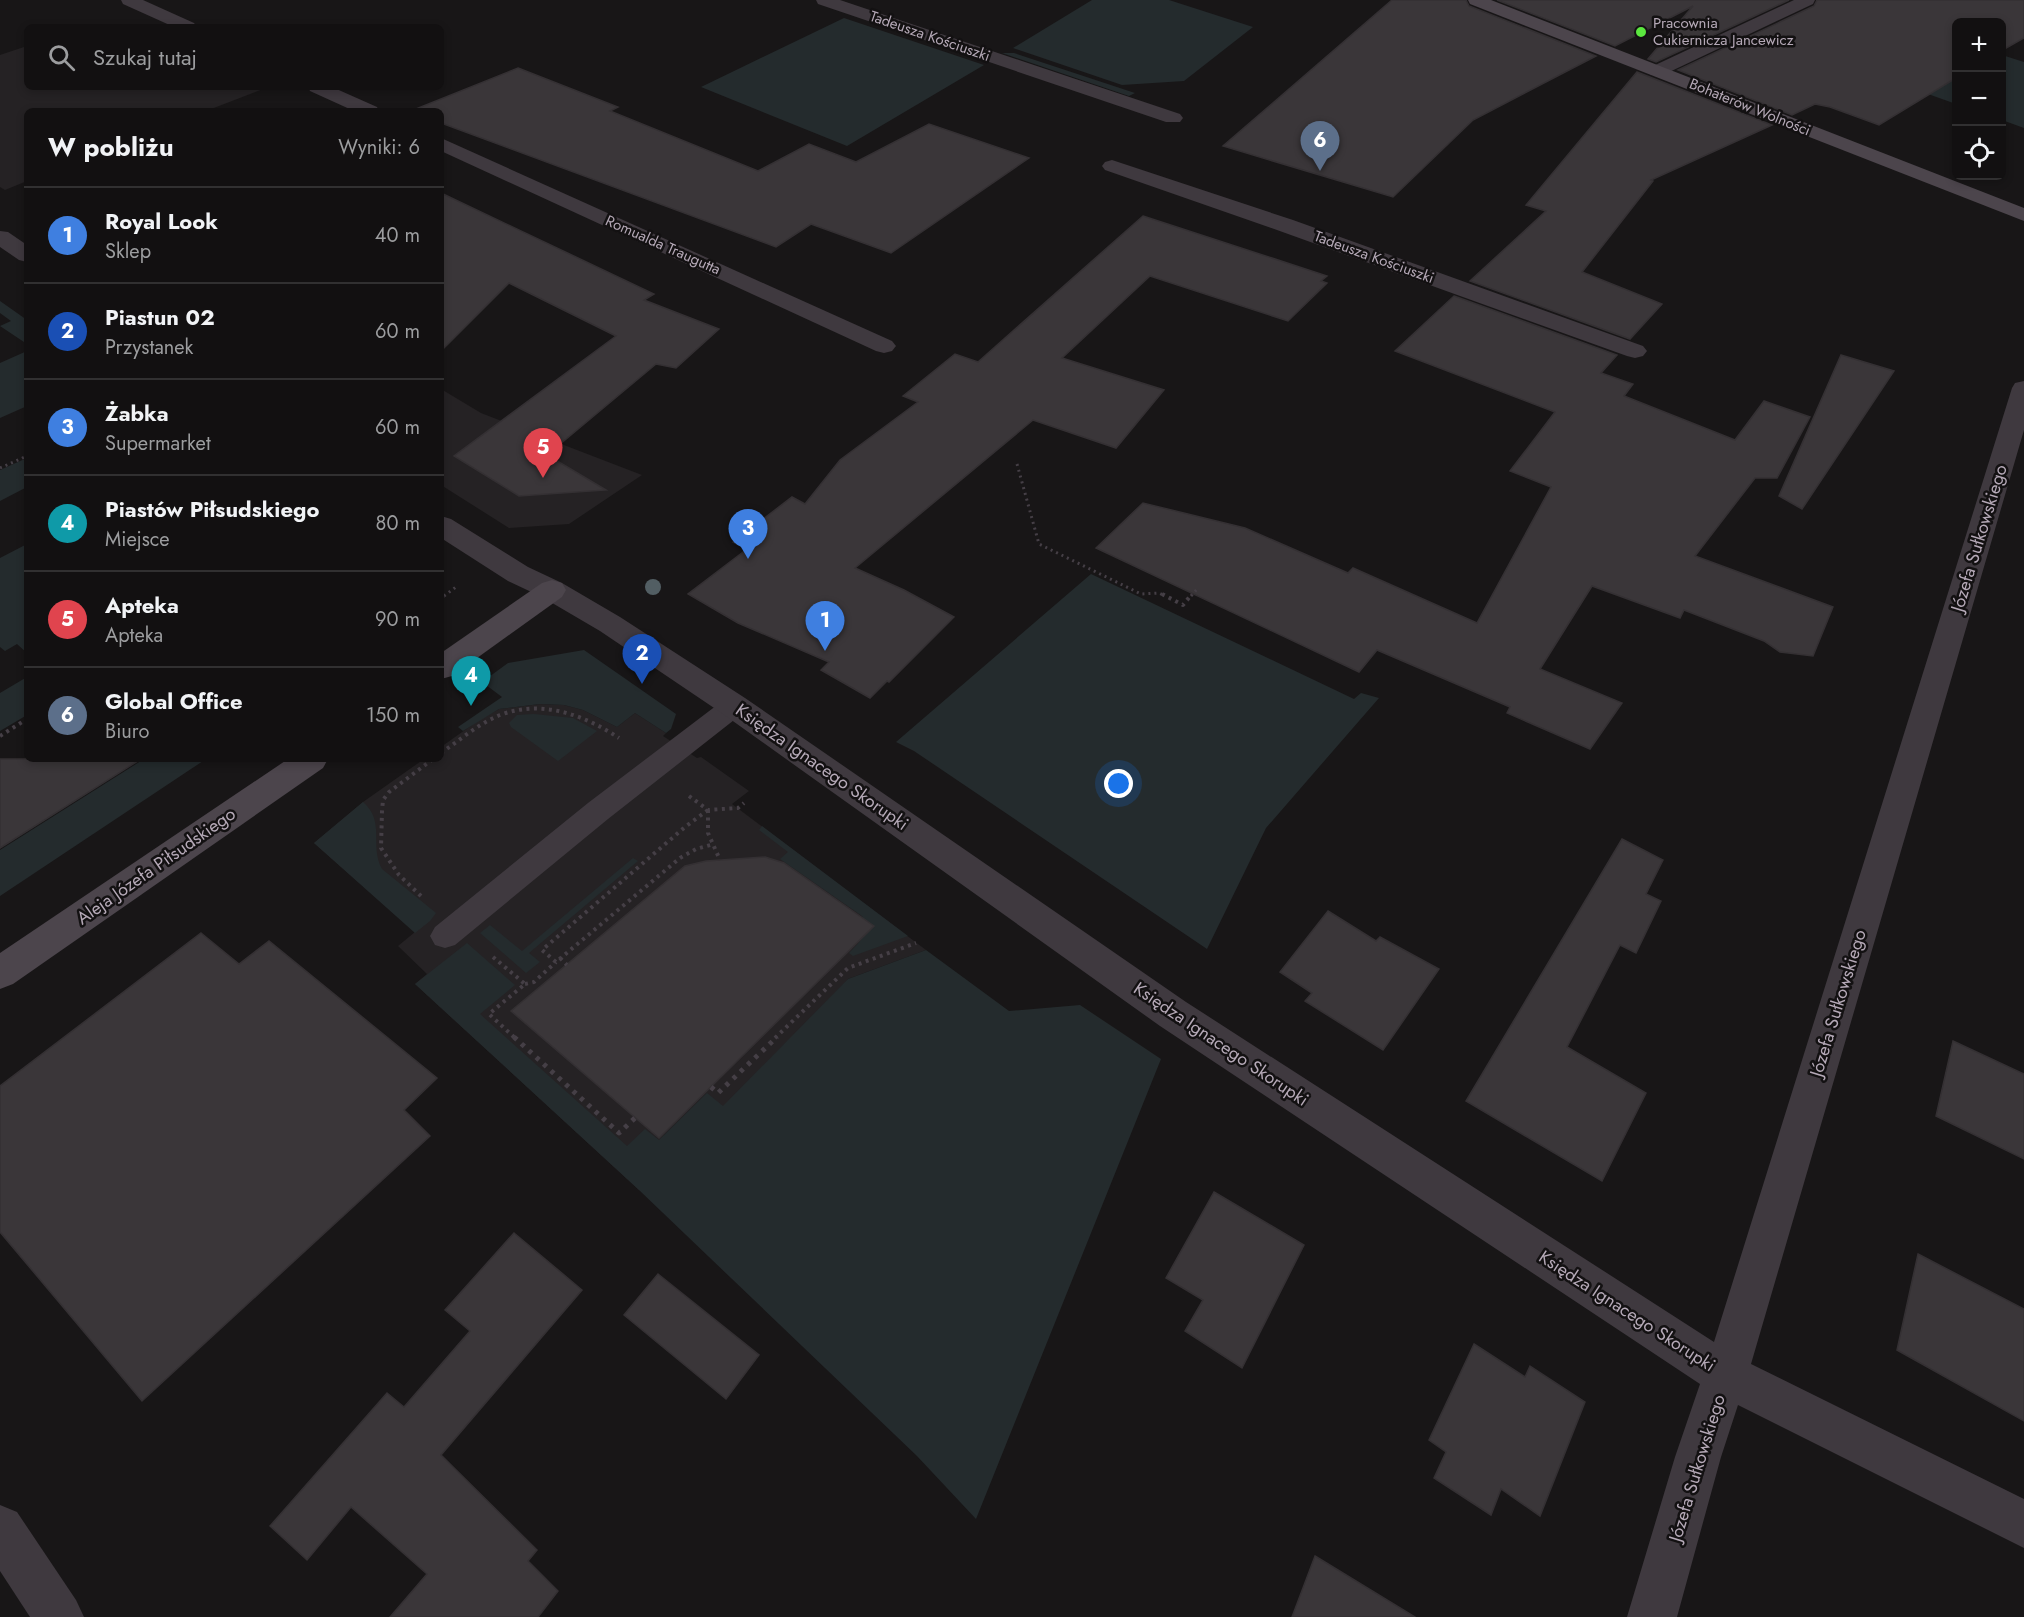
<!DOCTYPE html>
<html lang="pl">
<head>
<meta charset="utf-8">
<style>
	body { margin:0; font-family:Jost,sans-serif; background:#1f1e1f; color:#f1f3f6 }
	.controls { position:absolute; right:18px; top:18px; display:grid; overflow:hidden; border-radius:9px; box-shadow:0 3px 9px #0003 }
	.controls button { width:54px; height:54px; display:grid; place-items:center; padding:0; border:0; border-bottom:2px solid #313031; background:#121011; color:#f1f3f6; font:30px sans-serif }
	.you { position:absolute; left:1119px; top:784px; width:21px; height:21px; margin:-15px; border:4px solid #fff; border-radius:50%; background:#1a73e8; box-shadow:0 0 0 9px #1a73e833 }
	.badge { display:grid; place-items:center; width:39px; height:39px; border-radius:50%; background:#5be73f; color:#fff; font-size:20px; font-weight:700 }
	.pin { position:absolute; translate:-50% -50px; filter:drop-shadow(0 2px 3px #0008) }
	.pin::after { content:''; position:absolute; top:32px; width:21px; height:18px; background:inherit; clip-path:polygon(0 0,100% 0,50% 100%) }
	.list { margin:0; padding:0; list-style:none }
	h2 { display:flex; justify-content:space-between; align-items:center; height:78px; margin:0; padding:0 24px; font-size:26px }
	h2 small { font-size:20px; font-weight:400; color:#9c9d9f }
	.list li { display:grid; grid-template-columns:39px 1fr auto; gap:18px; align-items:center; box-sizing:border-box; height:96px; padding:0 24px; border-top:2px solid #313031 }
	.list b { display:block; font-size:22px; white-space:nowrap }
	.list p { margin:0; font-size:20px; white-space:nowrap; color:#9c9d9f }
	.list em { font-size:20px; font-style:normal; color:#9c9d9f }
	.icon { flex:none; width:33px; height:33px; fill:none; stroke:currentColor; stroke-width:2; stroke-linecap:round; stroke-linejoin:round }
	.map { position:relative; flex:none; width:2024px; height:1617px; overflow:hidden }
	.search { position:absolute; background:#121011; box-shadow:0 3px 9px #0003; left:24px; top:24px; width:420px; height:66px; display:flex; align-items:center; gap:15px; box-sizing:border-box; padding:0 21px; border-radius:9px; color:#9c9d9f; font-size:22px }
	.panel { position:absolute; background:#121011; box-shadow:0 3px 9px #0003; left:24px; top:108px; width:420px; height:654px; border-radius:9px }
	.map>svg:first-child { display:block }
	.built { fill:#252224 }
	.green { fill:#242b2d }
	.building { fill:#3a3639; stroke:#343033; stroke-width:1.5 }
	.lines { fill:none; stroke-linecap:round; stroke-linejoin:round }
	.path-far2 { stroke:#453f46; stroke-width:3; stroke-dasharray:2 4; stroke-linecap:butt }
	.path-far1 { stroke:#453f46; stroke-width:4; stroke-dasharray:3 4.5; stroke-linecap:butt }
	.path { stroke:#453f46; stroke-width:5; stroke-dasharray:4 6; stroke-linecap:butt }
	.lane { fill:#3f393f; fill-rule:evenodd }
	.street { fill:#3f393f; fill-rule:evenodd }
	.secondary { fill:#4c454c; fill-rule:evenodd }
	.tree { fill:#525e63 }
	.poi-dot { fill:#5be73f; stroke:#131112; stroke-width:2 }
	.labels { text-anchor:middle; stroke-width:5; stroke-linejoin:round; paint-order:stroke }
	.far-poi-label { font-size:15px; fill:#b5a9b7; stroke:#131112; text-anchor:start }
	.far-street-label { font-size:15px; fill:#b5a9b7; stroke:#131112 }
	.street-label { font-size:18px; fill:#b5a9b7; stroke:#131112 }
</style>
</head>
<body>
<div class="map">
<svg width="2024" height="1617" viewBox="0 0 2024 1617">
	<rect width="100%" height="100%" fill="#181617"/>
	<g class="built">
		<polygon points="27,46 27,87 268,87 206,111 27,111 27,181 5,190 0,187 0,55"/>
		<polygon points="441,389 481,413 642,475 569,524 509,528 441,485"/>
		<polygon points="540,704 564,705 583,710 617,727 635,713 666,733 663,736 697,758 701,757 749,791 732,804 926,950 848,979 800,1043 639,1190 415,984 427,974 398,946 415,932 314,843 363,802 424,759 441,759 441,747 479,720 499,709"/>
	</g>
	<g class="green">
		<polygon points="1092,0 1169,0 1253,27 1184,81 1122,85 1013,48"/>
		<polygon points="844,18 984,65 847,146 701,87"/>
		<polygon points="1002,53 1014,53 1135,93 1129,96"/>
		<polygon points="2002,55 2024,62 2024,128 2002,120"/>
		<polygon points="1956,78 1956,104 1928,94"/>
		<polygon points="0,301 27,320 27,344 0,326 11,321 0,313"/>
		<polygon points="27,351 27,406 0,418 0,363"/>
		<polygon points="27,458 27,487 0,501 0,470"/>
		<polygon points="27,544 27,653 17,644 5,651 0,647 0,558"/>
		<polygon points="1091,574 1354,699 1361,693 1379,698 1266,828 1207,949 914,751 896,742"/>
		<polygon points="584,650 676,714 671,729 666,733 635,713 617,727 583,710 564,705 540,704 499,709 463,731 458,727 502,697 482,682 508,663"/>
		<polygon points="27,677 27,715 0,731 0,693"/>
		<polygon points="534,714 573,718 597,731 558,761 511,727 509,723 517,715"/>
		<polygon points="144,759 206,759 0,896 0,850"/>
		<path d="M363,802c23,20 6,43 19,67l54,44 -6,8 -15,12 -101,-90z"/>
		<path d="M762,826l146,110 -55,20 -4,-3c11,-11 22,-21 13,-37l-82,-57 8,-7 -29,-22z"/>
		<polygon points="633,858 638,861 529,953 540,962 526,973 480,933 490,925 522,951"/>
		<polygon points="467,943 515,985 480,1014 627,1146 645,1129 659,1140 707,1093 723,1106 848,979 926,950 1009,1011 1080,1005 1161,1059 976,1519 917,1456 639,1190 415,984"/>
	</g>
	<g class="building">
		<polygon points="1392,0 1466,0 1469,6 1596,56 1473,120 1393,197 1223,146"/>
		<polygon points="1497,0 1789,0 1656,62 1648,59 1693,6 1615,46"/>
		<polygon points="1817,0 2024,0 2024,38 2001,51 2001,22 1956,22 1956,78 1879,125 1830,107 1815,104 1792,115 1678,70 1814,6"/>
		<polygon points="518,68 618,107 610,111 758,171 809,144 856,162 929,124 1029,158 891,253 811,224 776,247 441,123 441,111 411,111"/>
		<polygon points="1637,72 1772,125 1651,180 1653,181 1582,272 1662,304 1630,339 1470,281 1546,211 1526,205"/>
		<polygon points="441,193 654,294 644,300 719,329 676,368 656,364 547,455 606,490 519,496 454,456 616,336 509,283 441,351"/>
		<polygon points="1143,216 1327,276 1321,281 1327,283 1288,321 1150,276 1062,358 1164,390 1116,448 1033,420 855,568 904,590 954,617 889,682 887,681 870,698 821,670 829,662 738,623 688,594 747,549 733,542 792,497 805,504 840,460 918,402 903,396 955,354 978,362"/>
		<polygon points="1454,296 1617,355 1601,373 1633,384 1624,396 1735,440 1764,401 1810,417 1777,478 1755,478 1695,556 1833,607 1813,656 1780,652 1764,641 1684,610 1680,618 1592,586 1540,669 1622,703 1590,749 1507,713 1510,707 1377,650 1359,672 1096,548 1143,503 1245,528 1348,573 1353,568 1477,623 1551,487 1510,471 1555,412 1395,351"/>
		<polygon points="1841,355 1894,371 1802,509 1779,496"/>
		<polygon points="0,759 141,759 0,848"/>
		<polygon points="1622,839 1663,860 1646,894 1661,901 1636,953 1620,945 1567,1047 1646,1093 1602,1181 1466,1101"/>
		<polygon points="765,857 784,863 874,926 659,1138 511,1011 685,866 706,861"/>
		<polygon points="1328,911 1376,941 1380,937 1439,969 1383,1050 1305,1001 1312,993 1280,972"/>
		<polygon points="201,933 239,964 269,941 437,1078 404,1110 430,1136 142,1401 0,1232 0,1086"/>
		<polygon points="1953,1041 2024,1074 2024,1159 1936,1116"/>
		<polygon points="1214,1192 1304,1245 1242,1368 1185,1331 1203,1300 1166,1278"/>
		<polygon points="514,1233 582,1290 441,1455 537,1550 528,1561 558,1591 538,1617 390,1617 427,1574 351,1507 307,1560 270,1526 387,1393 404,1407 470,1331 445,1310"/>
		<polygon points="1918,1254 2024,1309 2024,1421 1897,1350"/>
		<polygon points="658,1274 759,1355 726,1399 624,1315"/>
		<polygon points="1474,1344 1525,1377 1530,1366 1585,1402 1540,1516 1501,1489 1491,1515 1434,1478 1446,1452 1429,1440"/>
		<polygon points="1315,1556 1415,1617 1292,1617"/>
	</g>
	<g class="lines">
		<g class="path-far2">
			<polyline points="1017,464 1039,544 1141,594 1159,593 1165,596"/>
			<polyline points="0,468 27,456"/>
			<polyline points="444,596 456,587"/>
			<polyline points="1191,596 1198,588"/>
		</g>
		<g class="path-far1">
			<polyline points="1162,594 1183,605 1192,594"/>
			<polyline points="441,598 446,594"/>
			<polyline points="0,736 27,719"/>
			<path d="M441,753c19,-13 37,-29 59,-38 42,-16 84,0 119,23"/>
			<polyline points="689,796 708,810 738,808 744,803"/>
			<polyline points="708,810 685,827 542,950 556,962 680,858 696,849 714,844"/>
			<polyline points="708,810 708,833 720,860"/>
			<polyline points="421,896 399,875 381,848 382,811 383,800 389,792 433,759"/>
			<polyline points="493,957 525,984 489,1014 515,1038"/>
			<polyline points="560,958 567,965"/>
			<polyline points="525,984 534,982 556,962"/>
			<polyline points="775,1038 848,968 916,943"/>
		</g>
		<g class="path">
			<polyline points="514,1037 619,1133 635,1118"/>
			<polyline points="711,1087 718,1093 777,1037"/>
		</g>
		<polygon class="lane" points="734,697 743,699 747,706 743,713 608,819 455,945 445,948 435,945 430,936 435,927 588,803 725,699"/>
		<g class="street">
			<polygon points="121,0 143,0 194,23 197,27 174,27 123,4"/>
			<polygon points="816,0 840,0 1180,114 1183,118 1180,122 1166,122 818,4"/>
			<polygon points="1794,0 1815,0 1813,4 1663,75 1651,75 1648,71 1651,67"/>
			<polygon points="308,87 332,87 377,107 379,111 354,111 310,91"/>
			<polygon points="441,138 892,341 896,346 892,351 884,353 876,351 441,151"/>
			<polygon points="1112,160 1293,220 1643,346 1647,351 1643,356 1635,358 1627,356 1277,230 1105,170 1102,166 1105,162"/>
			<polygon points="0,231 8,232 27,245 27,262 19,260 0,247"/>
			<polygon points="2024,381 2024,430 1751,1364 2024,1499 2024,1548 1738,1405 1721,1457 1677,1617 1627,1617 1675,1457 1700,1384 1160,1026 723,714 600,631 542,597 508,581 441,538 441,516 451,519 528,567 562,583 620,617 745,698 1186,1002 1714,1342 2012,388 2015,383"/>
			<polygon points="0,1505 17,1512 76,1600 84,1617 30,1617 0,1571"/>
		</g>
		<g class="secondary">
			<polygon points="1468,0 1491,0 2024,208 2024,221 1470,4"/>
			<polygon points="552,580 562,583 566,590 562,597 452,676 441,679 441,653 542,583"/>
			<polygon points="288,759 328,759 323,768 13,984 0,989 0,953"/>
		</g>
	</g>
	<circle class="tree" cx="653" cy="587" r="8"/>
	<circle class="poi-dot" cx="1641" cy="32" r="6"/>
	<g class="labels">
		<g class="far-poi-label">
			<text x="1653" y="28">Pracownia<tspan x="1653" dy="17">Cukiernicza Jancewicz</tspan></text>
		</g>
		<g class="far-street-label">
			<text transform="translate(930 36) rotate(19)" y="5">Tadeusza Kościuszki</text>
			<text transform="translate(1750 107) rotate(22)" y="5">Bohaterów Wolności</text>
			<text transform="translate(663 245) rotate(24)" y="5">Romualda Traugutta</text>
			<text transform="translate(1374 257) rotate(20)" y="5">Tadeusza Kościuszki</text>
		</g>
		<g class="street-label">
			<text transform="translate(1979 538) rotate(-73)" y="6">Józefa Sułkowskiego</text>
			<text transform="translate(822 767) rotate(35)" y="6">Księdza Ignacego Skorupki</text>
			<text transform="translate(156 866) rotate(-35)" y="6">Aleja Józefa Piłsudskiego</text>
			<text transform="translate(1838 1003) rotate(-73)" y="6">Józefa Sułkowskiego</text>
			<text transform="translate(1221 1044) rotate(34)" y="6">Księdza Ignacego Skorupki</text>
			<text transform="translate(1627 1311) rotate(33)" y="6">Księdza Ignacego Skorupki</text>
			<text transform="translate(1697 1468) rotate(-73)" y="6">Józefa Sułkowskiego</text>
		</g>
	</g>
</svg>
<div class="controls">
<button>+</button>
<button>−</button>
<button><svg class="icon" aria-label="locate" viewBox="0 0 24 24"><circle cx="12" cy="12" r="6"/><path d="M12 2v4M12 18v4M2 12h4M18 12h4"/></svg></button>
</div>
<div class="you"></div>
<div class="pin badge" style="left:825px;top:651px;background:#3f7fe0">1</div>
<div class="pin badge" style="left:642px;top:684px;background:#1a4fb4">2</div>
<div class="pin badge" style="left:748px;top:559px;background:#3f7fe0">3</div>
<div class="pin badge" style="left:471px;top:706px;background:#0f9aa8">4</div>
<div class="pin badge" style="left:543px;top:478px;background:#e0444e">5</div>
<div class="pin badge" style="left:1320px;top:171px;background:#5c6f8a">6</div>
<div class="search"><svg class="icon" aria-label="search" viewBox="0 0 24 24"><circle cx="10" cy="10" r="6"/><path d="M15 15l6 6"/></svg>Szukaj tutaj</div>
<section class="panel">
<h2>W pobliżu<small>Wyniki: 6</small></h2>
<ul class="list">
<li><span class="badge" style="background:#3f7fe0">1</span><div><b>Royal Look</b><p>Sklep</p></div><em>40 m</em></li>
<li><span class="badge" style="background:#1a4fb4">2</span><div><b>Piastun 02</b><p>Przystanek</p></div><em>60 m</em></li>
<li><span class="badge" style="background:#3f7fe0">3</span><div><b>Żabka</b><p>Supermarket</p></div><em>60 m</em></li>
<li><span class="badge" style="background:#0f9aa8">4</span><div><b>Piastów Piłsudskiego</b><p>Miejsce</p></div><em>80 m</em></li>
<li><span class="badge" style="background:#e0444e">5</span><div><b>Apteka</b><p>Apteka</p></div><em>90 m</em></li>
<li><span class="badge" style="background:#5c6f8a">6</span><div><b>Global Office</b><p>Biuro</p></div><em>150 m</em></li>
</ul>
</section>
</div>
</body>
</html>
